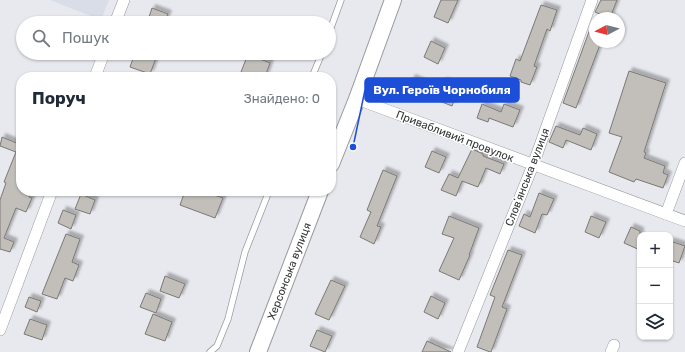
<!DOCTYPE html>
<html lang="uk">
<head>
<meta charset="utf-8">
<style>
	body { margin:0; font-family:Rubik,sans-serif; background:#f2f2f3; color:#1f2937 }
	.controls { position:absolute; right:12px; bottom:12px; display:grid; overflow:hidden; border-radius:8px; box-shadow:0 1px 3px #0004 }
	.controls button { width:36px; height:36px; display:grid; place-items:center; padding:0; border:0; border-bottom:1px solid #e0e1e3; background:#fff; color:#1f2937; font:20px sans-serif }
	.compass { position:absolute; left:589px; top:12px; width:36px; height:36px; border-radius:50%; background:#fff; box-shadow:0 1px 3px #0004; rotate:263deg }
	.list { margin:0; padding:0; list-style:none }
	h2 { display:flex; justify-content:space-between; align-items:center; height:52px; margin:0; padding:0 16px; font-size:17px }
	h2 small { font-size:13px; font-weight:400; color:#747a83 }
	.icon { flex:none; width:22px; height:22px; fill:none; stroke:currentColor; stroke-width:2; stroke-linecap:round; stroke-linejoin:round }
	.map { position:relative; flex:none; width:685px; height:352px; overflow:hidden }
	.search { position:absolute; background:#fff; box-shadow:0 1px 3px #0004; left:16px; top:16px; width:320px; height:44px; display:flex; align-items:center; gap:10px; box-sizing:border-box; padding:0 14px; border-radius:22px; color:#747a83; font-size:15px }
	.panel { position:absolute; background:#fff; box-shadow:0 1px 3px #0004; left:16px; top:72px; width:320px; height:124px; border-radius:16px }
	.map>svg:first-child { display:block }
	.built { fill:#d8dde8 }
	.building { fill:#c2bfba; stroke:#7c7975; filter:url(#shadow) }
	.lines { fill:none; stroke-linecap:round; stroke-linejoin:round }
	.lane-casing { stroke:#97999d; stroke-width:7 }
	.street-casing { stroke:#97999d; stroke-width:12 }
	.secondary-casing { stroke:#97999d; stroke-width:18 }
	.lane { stroke:#fff; stroke-width:5.5 }
	.street { stroke:#fff; stroke-width:11 }
	.secondary { stroke:#fff; stroke-width:16 }
	.labels { text-anchor:middle; stroke-width:3; stroke-linejoin:round; paint-order:stroke }
	.street-label { font-size:11px; fill:#333436; stroke:#fff }
	.leader { fill:none; stroke:#1d4ed8; stroke-width:1.5 }
	.callout-dot { fill:#1d4ed8; stroke:#fff; stroke-width:1.5 }
	.callout { fill:#1d4ed8; stroke:#1d4ed8; stroke-width:1.5 }
	.callout-label { font-size:12px; text-anchor:middle; font-weight:bold; fill:#fff }
</style>
</head>
<body>
<div class="map">
<svg width="685" height="352" viewBox="0 0 685 352">
	<defs>
		<filter id="shadow"><feDropShadow dx="3.5" dy="-3.5" stdDeviation="1" flood-color="#0004"/></filter>
	</defs>
	<rect width="100%" height="100%" fill="#e7e9ee"/>
	<polygon class="built" points="50,0 109,0 101,20"/>
	<g class="building">
		<polygon points="441,0 458,0 448,23 434,17"/>
		<polygon points="601,0 617,0 610,18 595,12"/>
		<polygon points="541,5 557,10 550,31 547,29 534,66 537,67 530,85 521,82 521,80 510,76 516,59 520,61"/>
		<polygon points="152,8 168,14 164,23 147,23"/>
		<polygon points="594,18 595,42 601,42 576,108 563,103"/>
		<polygon points="431,41 445,48 438,64 424,57"/>
		<polygon points="135,53 141,53 156,58 150,74 130,67"/>
		<polygon points="248,54 270,63 265,77 254,77 241,72"/>
		<polygon points="629,71 666,83 644,152 646,153 644,158 665,166 663,173 668,175 663,188 636,179 634,182 609,172 622,137 609,133"/>
		<polygon points="412,78 440,90 443,81 459,87 452,106 422,94 419,100 405,94"/>
		<polygon points="482,104 501,112 504,104 520,110 513,127 489,118 488,122 477,118"/>
		<polygon points="556,126 580,135 583,128 597,134 591,150 566,140 563,148 549,142"/>
		<polygon points="2,137 19,144 21,141 21,191 31,191 29,197 32,198 26,212 16,208 4,238 14,242 10,252 0,249 0,200 6,183 4,182 16,152 0,146"/>
		<polygon points="472,149 483,154 483,156 504,164 500,174 486,168 478,187 462,181 456,196 441,190 449,174 458,178"/>
		<polygon points="432,151 446,157 439,173 425,167"/>
		<polygon points="383,170 397,176 377,226 381,227 374,244 360,237 371,212 367,210"/>
		<polygon points="185,191 203,191 223,198 215,218 180,205"/>
		<polygon points="539,193 554,199 547,215 542,214 535,233 519,226 524,214 530,217"/>
		<polygon points="81,194 95,200 90,214 75,209"/>
		<polygon points="63,210 76,215 71,229 58,223"/>
		<polygon points="449,216 479,228 469,255 470,255 459,280 439,271 454,238 442,234"/>
		<polygon points="591,216 606,222 599,238 585,232"/>
		<polygon points="631,227 640,231 640,250 624,243"/>
		<polygon points="66,234 80,239 72,262 79,265 73,281 65,278 57,299 42,294"/>
		<polygon points="670,241 685,246 679,263 670,260"/>
		<polygon points="508,250 522,255 502,307 507,309 491,352 490,352 477,347 495,297 490,295"/>
		<polygon points="165,276 185,284 179,298 160,291"/>
		<polygon points="331,280 345,286 329,320 315,314"/>
		<polygon points="146,293 161,299 156,313 140,307"/>
		<polygon points="431,296 445,303 438,319 424,312"/>
		<polygon points="29,297 41,301 37,312 25,307"/>
		<polygon points="153,314 172,322 165,341 145,334"/>
		<polygon points="30,319 47,325 42,340 24,334"/>
		<polygon points="317,330 332,336 325,352 310,346"/>
		<polygon points="427,341 451,352 422,352"/>
	</g>
	<g class="lines">
		<g class="lane-casing">
			<g id="lane">
				<polyline points="329,33 341,0"/>
				<polyline points="312,77 322,53"/>
				<polyline points="210,352 217,346 228,319 245,252 269,191"/>
			</g>
		</g>
		<g class="street-casing">
			<g id="street">
				<polyline points="115,23 124,0"/>
				<polyline points="95,77 104,53"/>
				<polyline points="357,99 685,221"/>
				<polyline points="666,214 685,163"/>
				<polyline points="0,330 52,191"/>
				<polyline points="458,352 533,165 592,0"/>
				<polyline points="611,352 614,345"/>
			</g>
		</g>
		<g class="secondary-casing">
			<g id="secondary">
				<polyline points="331,164 357,99 393,0"/>
				<polyline points="258,352 320,191"/>
			</g>
		</g>
		<use href="#lane" class="lane"/>
		<use href="#street" class="street"/>
		<use href="#secondary" class="secondary"/>
	</g>
	<g class="labels">
		<g class="street-label">
			<text transform="translate(455 136) rotate(21)" y="4">Привабливий провулок</text>
			<text transform="translate(527 177) rotate(-69)" y="4">Словʼянська вулиця</text>
			<text transform="translate(289 271) rotate(-69)" y="4">Херсонська вулиця</text>
		</g>
	</g>
	<path class="leader" d="M353 147L365 90"/>
	<circle class="callout-dot" cx="353" cy="147" r="4"/>
	<rect class="callout" x="365" y="78" width="154" height="24" rx="4"/>
	<g class="callout-label">
		<text x="442" y="94">Вул. Героїв Чорнобиля</text>
	</g>
</svg>
<div class="controls">
<button>+</button>
<button>−</button>
<button><svg class="icon" aria-label="layers" viewBox="0 0 24 24"><path d="M12 4l9 5-9 5-9-5zM3 14l9 5 9-5"/></svg></button>
</div>
<svg class="compass" viewBox="-18 -18 36 36"><path d="M0-13l5 13h-10z" fill="#e53935"/><path d="M0 13l5-13h-10z" fill="#747a83"/></svg>
<div class="search"><svg class="icon" aria-label="search" viewBox="0 0 24 24"><circle cx="10" cy="10" r="6"/><path d="M15 15l6 6"/></svg>Пошук</div>
<section class="panel">
<h2>Поруч<small>Знайдено: 0</small></h2>
<ul class="list">
</ul>
</section>
</div>
</body>
</html>
